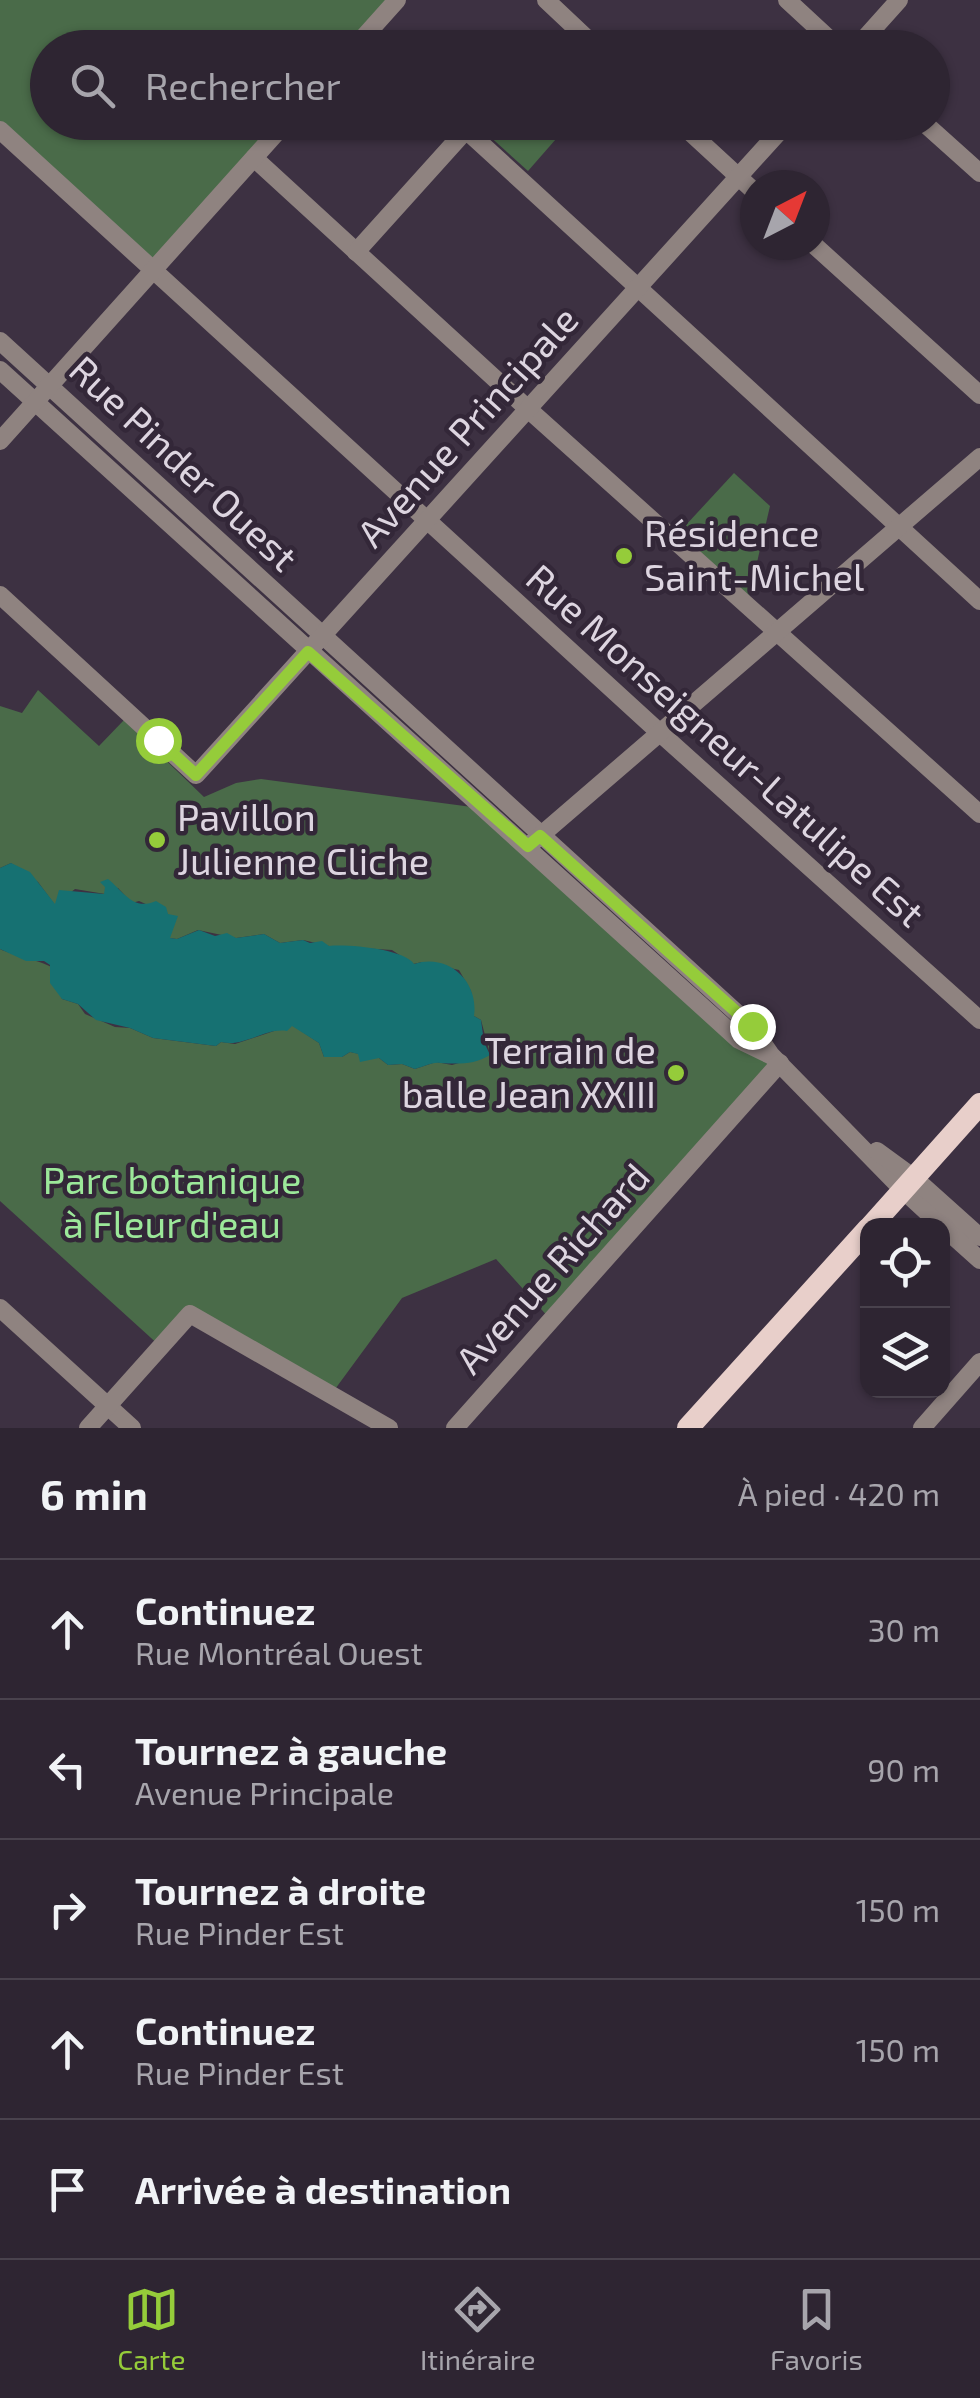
<!DOCTYPE html>
<html lang="fr">
<head>
<meta charset="utf-8">
<style>
	body { margin:0; font-family:"Exo 2",sans-serif; background:#362d3a; color:#f1f3f6 }
	.controls { position:absolute; right:30px; bottom:30px; display:grid; overflow:hidden; border-radius:20px; box-shadow:0 2px 8px #0004 }
	.controls button { width:90px; height:90px; display:grid; place-items:center; padding:0; border:0; border-bottom:2px solid #49424d; background:#2e2532; color:#f1f3f6; font:50px sans-serif }
	.compass { position:absolute; left:740px; top:170px; width:90px; height:90px; border-radius:50%; background:#2e2532; box-shadow:0 2px 8px #0004; rotate:42deg }
	.stop { position:absolute; width:30px; height:30px; margin:-22px; border:8px solid #95cc3a; border-radius:50%; background:#fff }
	.stop.end { background:#95cc3a; border-color:#fff; box-shadow:0 2px 10px #0008 }
	.list { margin:0; padding:0; list-style:none }
	h2 { display:flex; justify-content:space-between; align-items:center; height:130px; margin:0; padding:0 40px; font-size:42px }
	h2 small { font-size:32px; font-weight:400; color:#a7a5ac }
	.list li { display:grid; grid-template-columns:65px 1fr auto; gap:30px; align-items:center; box-sizing:border-box; height:140px; padding:0 40px; border-top:2px solid #49424d }
	.list b { display:block; font-size:38px; white-space:nowrap }
	.list p { margin:0; font-size:32px; white-space:nowrap; color:#a7a5ac }
	.list em { font-size:32px; font-style:normal; color:#a7a5ac }
	.icon { flex:none; width:55px; height:55px; fill:none; stroke:currentColor; stroke-width:2; stroke-linecap:round; stroke-linejoin:round }
	.map { position:relative; flex:none; width:980px; height:1428px; overflow:hidden }
	.search { position:absolute; background:#2e2532; box-shadow:0 2px 8px #0004; left:30px; right:30px; top:30px; height:110px; display:flex; align-items:center; gap:25px; box-sizing:border-box; padding:0 35px; border-radius:55px; color:#a7a5ac; font-size:38px }
	.sheet { height:830px; background:#2e2532 }
	nav { display:flex; justify-content:space-around; align-items:center; box-sizing:border-box; height:140px; border-top:2px solid #49424d; background:#2e2532; font-size:28px; color:#a7a5ac }
	nav a { display:grid; justify-items:center; gap:5px }
	nav .on { color:#95cc3a }
	.map>svg:first-child { display:block }
	.green { fill:#4a6b49 }
	.water { fill:#167172 }
	.lines { fill:none; stroke-linecap:round; stroke-linejoin:round }
	.minor { stroke:#8f8380; stroke-width:18 }
	.major { stroke:#e8cfca; stroke-width:22 }
	.route { stroke:#95cc3a; stroke-width:12 }
	.poi-dot { fill:#95cc3a; stroke:#332738; stroke-width:4 }
	.labels { text-anchor:middle; stroke-width:9; stroke-linejoin:round; paint-order:stroke }
	.street-label { font-size:38px; fill:#ddd5e0; stroke:#332738 }
	.poi-label { font-size:38px; fill:#ddd5e0; stroke:#332738; text-anchor:start }
	.park-label { font-size:38px; fill:#9ce89a; stroke:#332738 }
</style>
</head>
<body>
<div class="map">
<svg width="980" height="1428" viewBox="0 0 980 1428">
	<rect width="100%" height="100%" fill="#3d3142"/>
	<g class="green">
		<polygon points="0,0 389,0 347,47 48,48 48,122 279,123 154,261 0,123"/>
		<polygon points="475,123 570,123 528,171"/>
		<polygon points="734,473 770,506 747,606 673,539"/>
		<path d="M38,690l61,56 25,-26 80,77 32,-14 25,-4 226,30 252,231 41,23 -230,256 -54,-60 -94,39 -72,98 -139,-82 -30,33 -161,-146v-252c11,6 49,14 52,19 5,9 6,21 10,31l16,5 7,10 30,13 15,1 23,10 63,8 5,-4 14,2 57,-19 27,18 5,14h18l8,-5 29,6 9,7 14,-1 13,5 21,-7 16,3 38,-11 -9,-34 -7,-4 -3,-25 -12,-21 -37,-8 -9,2 -21,-14 -63,-4 -26,-6 -23,3 -16,-9 -28,4 -38,-8 -21,9 -8,-1 -1,-24 -29,-13 -7,2 -14,-15 -13,-1v7l-30,-5 -20,16 -17,-23 -27,-19 -11,5v-162l22,7z"/>
	</g>
	<path class="water" d="M11,863l19,9 25,32 4,-14 45,4 1,-7 -5,-5 8,-3c16,13 25,32 48,22l10,6 2,7 10,2 -8,22 7,1 22,-9 16,6 12,-3 9,5 28,-4 16,9 23,-3 7,3 12,-2 7,5c19,-2 75,3 85,18 33,-11 65,16 60,52l7,4 3,22 6,13c-16,10 -32,9 -50,8 -8,-1 -17,4 -25,6l-13,-5 -14,1 -9,-7 -19,4 -2,-8 -8,-2 -8,5h-18l-5,-14 -27,-17 -5,5c-21,-4 -43,17 -66,11l-5,4 -63,-8 -23,-10 -34,-8 -18,-16 -16,-5 -12,-16v-18l-6,-4h-18l-26,-12v-81z"/>
	<g class="lines">
		<g class="minor">
			<polyline points="546,0 597,48"/>
			<polyline points="787,0 839,48"/>
			<polyline points="354,48 397,0"/>
			<polyline points="856,48 899,0"/>
			<polyline points="679,122 755,192"/>
			<polyline points="923,122 980,173"/>
			<polyline points="0,130 659,732 980,1020"/>
			<polyline points="254,158 528,409 980,814"/>
			<polyline points="814,245 980,395"/>
			<polyline points="356,252 466,130 980,601"/>
			<polyline points="0,341 751,1026 771,1055 903,1190 942,1226"/>
			<polyline points="0,370 739,1040 770,1055"/>
			<polyline points="0,441 286,122"/>
			<polyline points="0,595 196,775 788,122"/>
			<polyline points="533,842 980,457"/>
			<polyline points="877,1151 914,1178 980,1237"/>
			<polyline points="942,1226 980,1260"/>
			<polyline points="0,1308 132,1428"/>
			<polyline points="88,1428 190,1314 389,1428"/>
			<polyline points="455,1428 780,1063"/>
			<polyline points="922,1428 980,1362"/>
		</g>
		<g class="major">
			<polyline points="871,1226 980,1104"/>
			<polyline points="688,1428 868,1229"/>
		</g>
	</g>
	<g class="lines">
		<polyline class="route" points="158,740 196,775 308,652 528,846 540,836 752,1026"/>
	</g>
	<g class="poi-dot">
		<circle cx="624" cy="556" r="10"/>
		<circle cx="157" cy="840" r="10"/>
		<circle cx="676" cy="1073" r="10"/>
	</g>
	<g class="labels">
		<g class="street-label">
			<text transform="translate(468 427) rotate(-48)" y="13">Avenue Principale</text>
			<text transform="translate(183 464) rotate(43)" y="13">Rue Pinder Ouest</text>
			<text transform="translate(725 746) rotate(42)" y="13">Rue Monseigneur-Latulipe Est</text>
			<text transform="translate(553 1269) rotate(-48)" y="13">Avenue Richard</text>
		</g>
		<g class="poi-label">
			<text x="644" y="547">Résidence<tspan x="644" dy="44">Saint-Michel</tspan></text>
			<text x="177" y="831">Pavillon<tspan x="177" dy="44">Julienne Cliche</tspan></text>
			<text x="656" y="1064" text-anchor="end">Terrain de<tspan x="656" dy="44">balle Jean XXIII</tspan></text>
		</g>
		<g class="park-label">
			<text x="172" y="1194">Parc botanique<tspan x="172" dy="44">à Fleur d'eau</tspan></text>
		</g>
	</g>
</svg>
<div class="controls">
<button><svg class="icon" aria-label="locate" viewBox="0 0 24 24"><circle cx="12" cy="12" r="6"/><path d="M12 2v4M12 18v4M2 12h4M18 12h4"/></svg></button>
<button><svg class="icon" aria-label="layers" viewBox="0 0 24 24"><path d="M12 4l9 5-9 5-9-5zM3 14l9 5 9-5"/></svg></button>
</div>
<svg class="compass" viewBox="-18 -18 36 36"><path d="M0-13l5 13h-10z" fill="#e53935"/><path d="M0 13l5-13h-10z" fill="#a7a5ac"/></svg>
<div class="stop" style="left:158px;top:740px"></div>
<div class="stop end" style="left:752px;top:1026px"></div>
<div class="search"><svg class="icon" aria-label="search" viewBox="0 0 24 24"><circle cx="10" cy="10" r="6"/><path d="M15 15l6 6"/></svg>Rechercher</div>
</div>
<section class="sheet">
<h2>6 min<small>À pied · 420 m</small></h2>
<ul class="list">
<li><svg class="icon" aria-label="ahead" viewBox="0 0 24 24"><path d="M12 20V5M6 11l6-6 6 6"/></svg><div><b>Continuez</b><p>Rue Montréal Ouest</p></div><em>30 m</em></li>
<li><svg class="icon" aria-label="left" viewBox="0 0 24 24"><path d="M17 20v-9H6M10 6l-5 5 5 5"/></svg><div><b>Tournez à gauche</b><p>Avenue Principale</p></div><em>90 m</em></li>
<li><svg class="icon" aria-label="right" viewBox="0 0 24 24"><path d="M7 20v-9h11M14 6l5 5-5 5"/></svg><div><b>Tournez à droite</b><p>Rue Pinder Est</p></div><em>150 m</em></li>
<li><svg class="icon" aria-label="ahead" viewBox="0 0 24 24"><path d="M12 20V5M6 11l6-6 6 6"/></svg><div><b>Continuez</b><p>Rue Pinder Est</p></div><em>150 m</em></li>
<li><svg class="icon" aria-label="arrive" viewBox="0 0 24 24"><path d="M6 21V4h12l-3 4 3 4H6"/></svg><div><b>Arrivée à destination</b></div></li>
</ul>
</section>
<nav>
<a class="on"><svg class="icon" aria-label="map" viewBox="0 0 24 24"><path d="M3 6l6-2 6 2 6-2v14l-6 2-6-2-6 2zM9 4v14M15 6v14"/></svg>Carte</a>
<a><svg class="icon" aria-label="directions" viewBox="0 0 24 24"><path d="M12 3l9 9-9 9-9-9zM9 14v-3h6M13 9l2 2-2 2"/></svg>Itinéraire</a>
<a><svg class="icon" aria-label="saved" viewBox="0 0 24 24"><path d="M7 4h10v16l-5-4-5 4z"/></svg>Favoris</a>
</nav>
</body>
</html>
